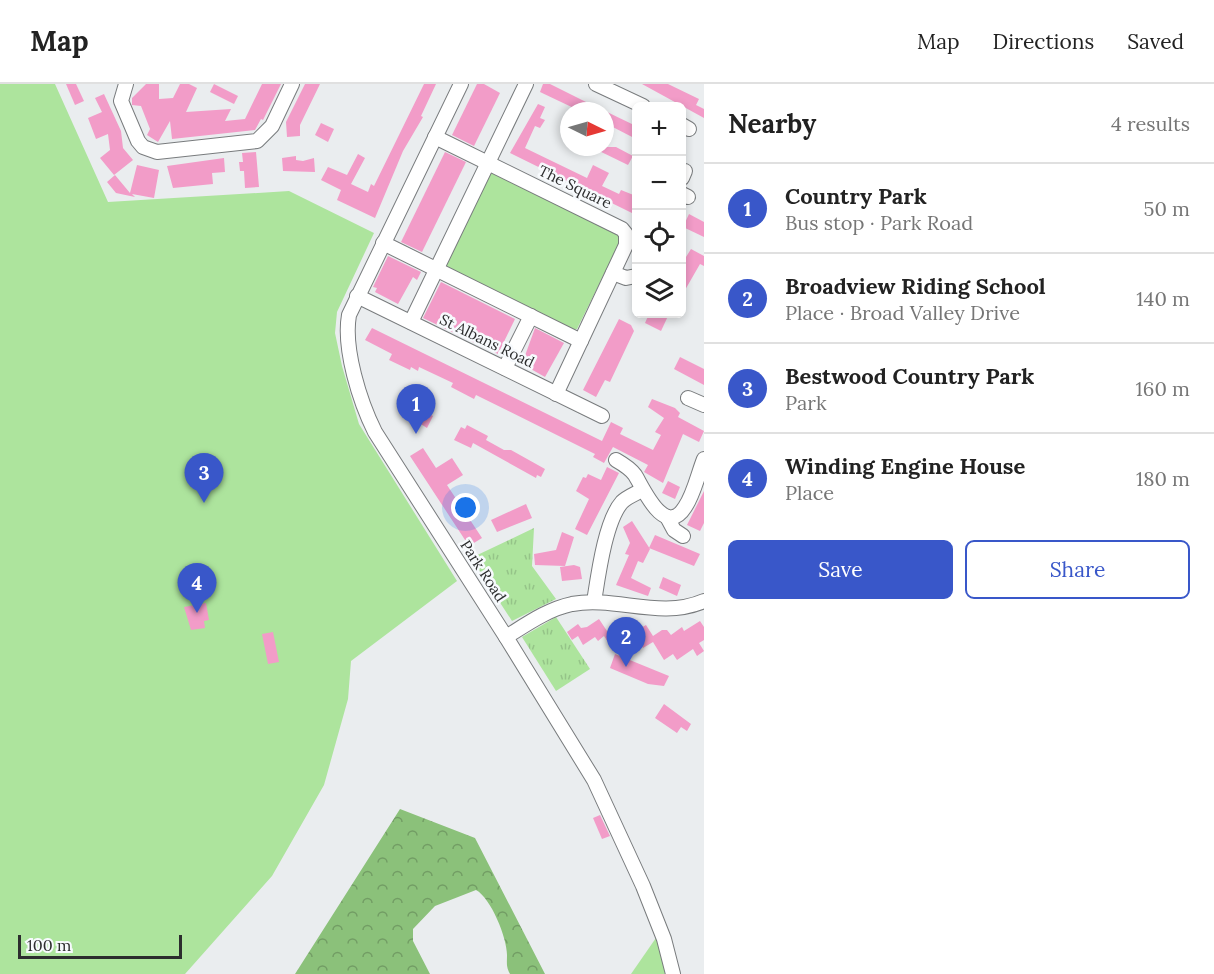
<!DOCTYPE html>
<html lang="en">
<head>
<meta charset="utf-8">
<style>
	body { margin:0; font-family:Lora,serif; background:#f2f2f2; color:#222 }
	.controls { position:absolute; right:18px; top:18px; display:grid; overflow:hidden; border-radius:9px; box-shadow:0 3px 9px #0003 }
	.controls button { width:54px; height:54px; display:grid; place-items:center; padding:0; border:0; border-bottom:2px solid #e0e0e0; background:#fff; color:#222; font:30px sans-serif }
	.compass { position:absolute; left:560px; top:18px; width:54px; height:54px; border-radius:50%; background:#fff; box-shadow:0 3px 9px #0003; rotate:95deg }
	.scale { position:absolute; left:18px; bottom:15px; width:164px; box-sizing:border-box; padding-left:6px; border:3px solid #2c2d2e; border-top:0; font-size:16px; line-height:21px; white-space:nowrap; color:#2c2d2e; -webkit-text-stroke:4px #f7fafd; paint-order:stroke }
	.you { position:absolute; left:466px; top:424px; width:21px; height:21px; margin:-15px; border:4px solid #fff; border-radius:50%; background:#1a73e8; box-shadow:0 0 0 9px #1a73e833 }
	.badge { display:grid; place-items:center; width:39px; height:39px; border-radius:50%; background:#3957c9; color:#fff; font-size:20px; font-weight:700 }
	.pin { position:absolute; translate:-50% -50px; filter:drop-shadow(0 2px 3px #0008) }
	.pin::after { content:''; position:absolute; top:32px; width:21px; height:18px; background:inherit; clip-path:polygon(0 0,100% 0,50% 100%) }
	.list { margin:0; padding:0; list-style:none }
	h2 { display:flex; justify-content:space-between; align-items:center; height:78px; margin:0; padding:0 24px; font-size:26px }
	h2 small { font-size:20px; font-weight:400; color:#767676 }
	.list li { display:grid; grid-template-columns:39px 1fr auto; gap:18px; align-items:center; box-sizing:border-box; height:90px; padding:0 24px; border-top:2px solid #e0e0e0 }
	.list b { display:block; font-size:22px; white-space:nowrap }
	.list p { margin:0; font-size:20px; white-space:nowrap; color:#767676 }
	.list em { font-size:20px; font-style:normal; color:#767676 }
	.actions { display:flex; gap:12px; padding:18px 24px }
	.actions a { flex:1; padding:14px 0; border:2px solid #3957c9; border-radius:9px; text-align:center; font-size:21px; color:#3957c9 }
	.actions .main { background:#3957c9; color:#fff }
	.icon { flex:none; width:33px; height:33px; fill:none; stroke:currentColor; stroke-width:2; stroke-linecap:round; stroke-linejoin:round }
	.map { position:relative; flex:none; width:704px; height:890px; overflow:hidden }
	header { display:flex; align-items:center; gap:36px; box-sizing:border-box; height:84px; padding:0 30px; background:#fff; border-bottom:2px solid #e0e0e0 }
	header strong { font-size:28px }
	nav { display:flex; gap:33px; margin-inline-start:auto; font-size:21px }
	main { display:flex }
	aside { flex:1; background:#fff }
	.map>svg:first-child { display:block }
	.grass { fill:url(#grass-tufts) }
	.forest { fill:url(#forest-crowns) }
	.green { fill:#ade49d }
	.building { fill:#f29cc8 }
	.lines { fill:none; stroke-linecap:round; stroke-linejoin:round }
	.minor-casing { stroke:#787b7d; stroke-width:16 }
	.minor { stroke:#fff; stroke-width:14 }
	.labels { text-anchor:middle; stroke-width:5; stroke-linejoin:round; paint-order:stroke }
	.street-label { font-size:15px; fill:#2c2d2e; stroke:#f7fafd }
</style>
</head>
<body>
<header>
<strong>Map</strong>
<nav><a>Map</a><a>Directions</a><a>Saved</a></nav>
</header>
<main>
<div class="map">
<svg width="704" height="890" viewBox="0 0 704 890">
	<defs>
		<pattern id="grass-tufts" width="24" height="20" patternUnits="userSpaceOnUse" patternTransform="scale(1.5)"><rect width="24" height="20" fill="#ade49d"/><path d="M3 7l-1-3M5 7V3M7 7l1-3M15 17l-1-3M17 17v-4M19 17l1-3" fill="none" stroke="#95c488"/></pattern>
		<pattern id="forest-crowns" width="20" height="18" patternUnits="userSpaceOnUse" patternTransform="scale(1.5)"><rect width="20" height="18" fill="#8bc17a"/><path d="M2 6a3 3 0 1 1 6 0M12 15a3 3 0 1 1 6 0" fill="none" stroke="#729d64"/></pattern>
	</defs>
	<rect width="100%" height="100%" fill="#eaedef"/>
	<g class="grass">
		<polygon points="534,444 532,482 556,515 512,537 471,474"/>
		<polygon points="556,533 590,585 556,607 522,553"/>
	</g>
	<path class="forest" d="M400,725l75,29 70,136h-35c-4,-8 -3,-10 -3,-19 0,-17 -16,-57 -31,-65l-41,16 -22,23v12l17,33h-135z"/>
	<g class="green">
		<polygon points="0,0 55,0 108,118 289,107 374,149 337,228 335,249 342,282 359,340 457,497 351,577 348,615 324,701 272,792 185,890 0,890"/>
		<path d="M488,89c20,0 106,50 130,62l2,7 -43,87 -7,1 -126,-61 6,-22z"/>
		<polygon points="658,851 665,890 631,890"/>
	</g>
	<g class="building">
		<polygon points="66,0 76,0 84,17 75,21"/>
		<polygon points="146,0 159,0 159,15 173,14 180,0 189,0 197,4 186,28 231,25 225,37 245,35 262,0 281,0 263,36 261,35 255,46 172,55 170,37 158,58 147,51 150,45 141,22 132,21 132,14"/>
		<polygon points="214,0 238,12 234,20 210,8"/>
		<polygon points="305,0 320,0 300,41 300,52 287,53 286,38"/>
		<polygon points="424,0 436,0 421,32 423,33 403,67 375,134 337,116 341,106 321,96 328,83 347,91 358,70 365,74 351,100 368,108 371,100 374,102"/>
		<polygon points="477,0 484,0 500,9 474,62 452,51"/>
		<polygon points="543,0 550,0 604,27 580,27 540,8"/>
		<polygon points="642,0 668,0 699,15 696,21 704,25 704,34"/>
		<polygon points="104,10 121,47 123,64 133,76 114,91 100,74 110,66 108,50 96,55 88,34 102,28 95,14"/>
		<polygon points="538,20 545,23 540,34 545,36 540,44 535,42 525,64 587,94 593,81 609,89 602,102 619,110 621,106 636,112 634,117 636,119 636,131 510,69"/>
		<polygon points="605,27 636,42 636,55 605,39"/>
		<polygon points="321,39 334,45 328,58 315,51"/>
		<polygon points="591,63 616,63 633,72 628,81"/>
		<polygon points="256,68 259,103 245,104 244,87 240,87 239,78 243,78 242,69"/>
		<polygon points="445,68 466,78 422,168 401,158"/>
		<polygon points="296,72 296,76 303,77 314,74 315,88 283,87 282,74"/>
		<polygon points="224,74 225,88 212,89 213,100 173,104 167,82"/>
		<polygon points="137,81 159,86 154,114 132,110 135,113 116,109 107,98 115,91 130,109"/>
		<polygon points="689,130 704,138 704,153 683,143"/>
		<polygon points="691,165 704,172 704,182 700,180 681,213 681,181"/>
		<polygon points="388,172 421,188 417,196 413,193 398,220 375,208 377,204 373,203"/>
		<polygon points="441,198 515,235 498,270 423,234"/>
		<polygon points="649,230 669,230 661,247 645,239"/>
		<polygon points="619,235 631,241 634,247 610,298 605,296 596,313 583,306"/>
		<polygon points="372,244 602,357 611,338 623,344 620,350 653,366 661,351 655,348 664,334 648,323 652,315 675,324 680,329 678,333 704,347 699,358 683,350 663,399 644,388 648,381 613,363 604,379 593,373 595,370 476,311 474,315 451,303 453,299 419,283 418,287 411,283 410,286 389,276 392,270 365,256"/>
		<polygon points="535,244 564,259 545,293 522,280"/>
		<polygon points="680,273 704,285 704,301 674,285"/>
		<polygon points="418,324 433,332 427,344 413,335"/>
		<polygon points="467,341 488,352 486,356 504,366 511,366 545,385 541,393 537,391 536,394 473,359 471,364 454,356 461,343 465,345"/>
		<polygon points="423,364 436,384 452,374 463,391 447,401 482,454 469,462 410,372"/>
		<polygon points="607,383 619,389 587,451 575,445 589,415 576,407 583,393 586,394 588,390 601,396"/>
		<polygon points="668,397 680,403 675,415 662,409"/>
		<polygon points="704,407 704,439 700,447 687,441"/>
		<polygon points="526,420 532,434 497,448 491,436"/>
		<polygon points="632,437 650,465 643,479 638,477 631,494 651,504 648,512 616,501 629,471 625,470 630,459 623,443"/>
		<polygon points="562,448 574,453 565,482 535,481 534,470 556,466"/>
		<polygon points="655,451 700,470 694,482 649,464"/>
		<polygon points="574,481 580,483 582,495 562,497 560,483"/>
		<polygon points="663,493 681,501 677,512 659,504"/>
		<polygon points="206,519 209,536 204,537 205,544 191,546 184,523"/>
		<polygon points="599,535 607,547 624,537 632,549 646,541 653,552 662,546 667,546 671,551 682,543 684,547 700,537 704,543 704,556 699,559 704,567 697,572 693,565 677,576 673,570 664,576 653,558 643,564 640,558 636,560 632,554 614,567 604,552 598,557 595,553 583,561 578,552 572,556 567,548 578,540 581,544 587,543"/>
		<polygon points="273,548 279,578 268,580 262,550"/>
		<polygon points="615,570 669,592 664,602 648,600 610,584"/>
		<polygon points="664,620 691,640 687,647 681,643 677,649 655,634"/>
		<polygon points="600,731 610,752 602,755 593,734"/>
	</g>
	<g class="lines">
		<g class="minor-casing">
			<g id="minor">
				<polyline points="126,0 121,17 138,57 143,63 157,68 257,57 272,42 292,0"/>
				<path d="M461,0l-112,231c-6,34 11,87 26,117l131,205 88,143 49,106 21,53 9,35"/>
				<polyline points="596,0 643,22"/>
				<polyline points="682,41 689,45"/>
				<polyline points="435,53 622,145 626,150 626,161 556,310"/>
				<polyline points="682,94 685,87"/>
				<polyline points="682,110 688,113"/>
				<polyline points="383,159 581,257"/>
				<polyline points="613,189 626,194 636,192"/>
				<polyline points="357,212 602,332"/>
				<polyline points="411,238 526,0"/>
				<polyline points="505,284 531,232"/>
				<polyline points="688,314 704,321"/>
				<path d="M616,376c7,4 14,8 19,15 8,13 30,64 50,32 9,-13 13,-33 19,-48"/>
				<polyline points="667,433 674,446 683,452"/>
				<path d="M594,518c4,-25 11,-81 28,-100 5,-5 13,-8 20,-12"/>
				<path d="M506,553c21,-13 42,-28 66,-33 45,-8 88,16 132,-3"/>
			</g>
		</g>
		<use href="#minor" class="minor"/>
	</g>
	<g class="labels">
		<g class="street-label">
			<text transform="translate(575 103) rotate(26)" y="5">The Square</text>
			<text transform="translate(487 257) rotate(26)" y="5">St Albans Road</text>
			<text transform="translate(483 487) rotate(57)" y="5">Park Road</text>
		</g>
	</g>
</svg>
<div class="controls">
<button>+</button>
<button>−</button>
<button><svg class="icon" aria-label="locate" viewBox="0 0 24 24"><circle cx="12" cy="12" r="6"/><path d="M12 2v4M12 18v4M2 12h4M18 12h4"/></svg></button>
<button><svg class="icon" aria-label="layers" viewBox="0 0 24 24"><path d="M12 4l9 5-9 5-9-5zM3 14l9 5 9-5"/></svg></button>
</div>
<svg class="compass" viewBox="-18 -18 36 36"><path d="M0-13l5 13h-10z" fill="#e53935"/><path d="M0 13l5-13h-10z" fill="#767676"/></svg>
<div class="scale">100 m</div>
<div class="you"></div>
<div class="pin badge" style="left:416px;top:350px">1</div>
<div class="pin badge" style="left:626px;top:583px">2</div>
<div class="pin badge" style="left:204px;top:419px">3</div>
<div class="pin badge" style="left:197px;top:529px">4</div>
</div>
<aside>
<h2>Nearby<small>4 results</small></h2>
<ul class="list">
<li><span class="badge">1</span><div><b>Country Park</b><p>Bus stop · Park Road</p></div><em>50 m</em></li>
<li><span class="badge">2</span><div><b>Broadview Riding School</b><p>Place · Broad Valley Drive</p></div><em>140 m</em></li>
<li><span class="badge">3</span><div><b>Bestwood Country Park</b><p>Park</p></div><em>160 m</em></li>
<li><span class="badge">4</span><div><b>Winding Engine House</b><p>Place</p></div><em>180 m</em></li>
</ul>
<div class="actions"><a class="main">Save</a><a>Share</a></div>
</aside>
</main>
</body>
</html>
